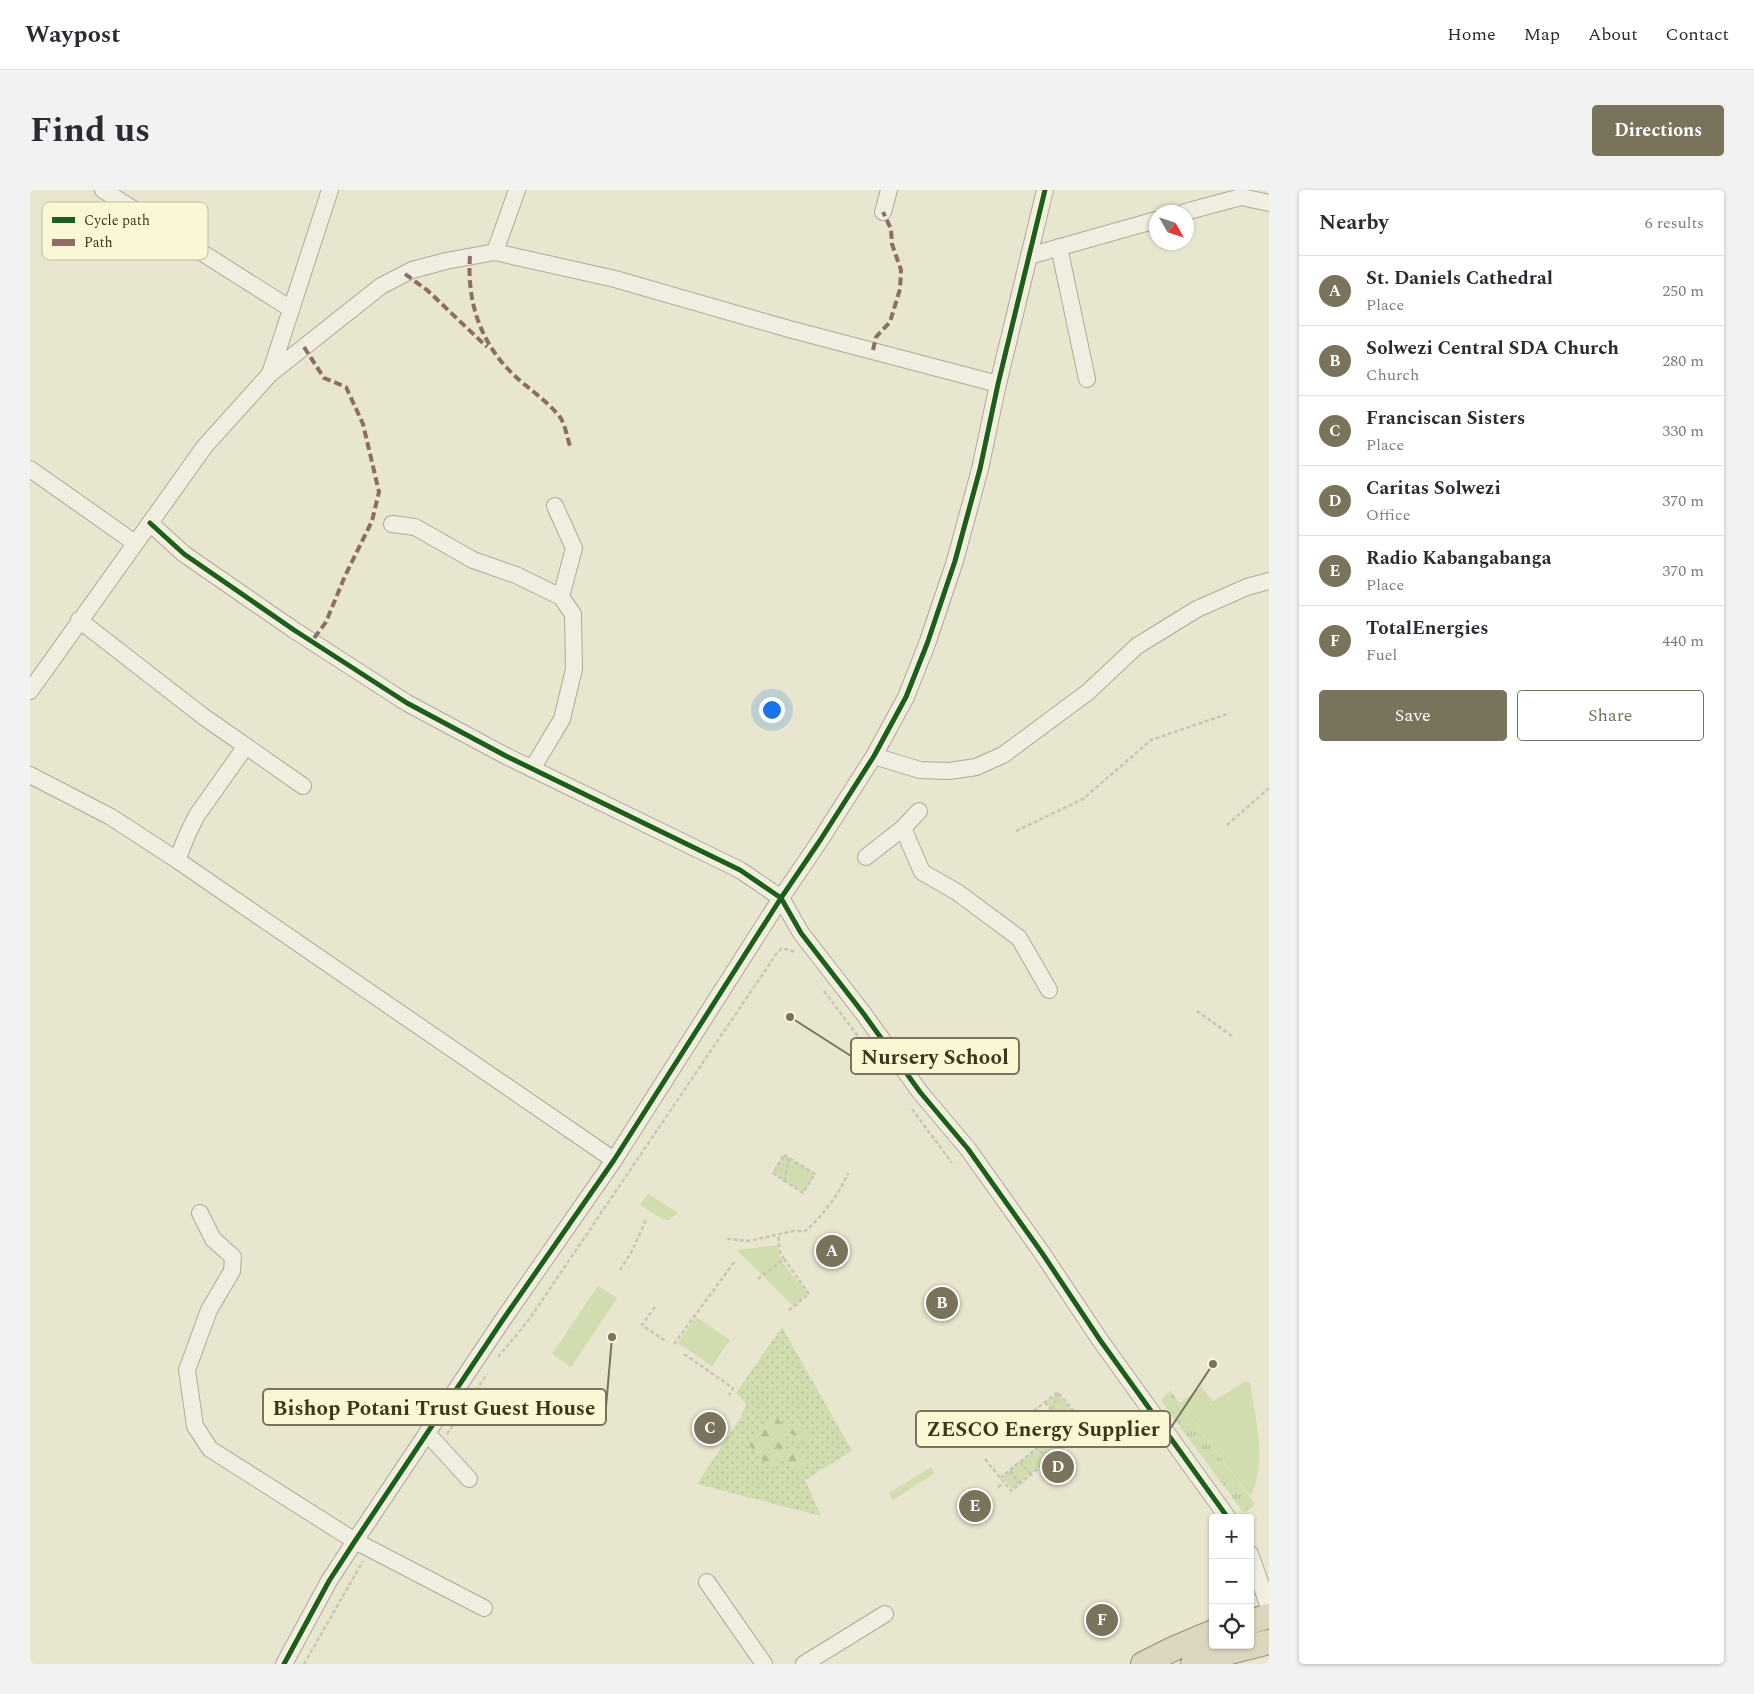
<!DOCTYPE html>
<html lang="en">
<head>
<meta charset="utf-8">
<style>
	body { margin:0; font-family:Spectral,serif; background:#f2f2f3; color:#2b2b33 }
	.controls { position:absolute; right:15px; bottom:15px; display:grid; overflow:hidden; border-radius:5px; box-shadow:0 1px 4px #0004 }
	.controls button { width:45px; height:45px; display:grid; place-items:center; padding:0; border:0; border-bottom:1px solid #e1e1e2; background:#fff; color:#2b2b33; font:25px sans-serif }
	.compass { position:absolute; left:1119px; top:15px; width:45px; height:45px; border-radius:50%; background:#fff; box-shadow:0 1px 4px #0004; rotate:129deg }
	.you { position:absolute; left:741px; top:519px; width:18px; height:18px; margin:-12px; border:4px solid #fff; border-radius:50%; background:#1a73e8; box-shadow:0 0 0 8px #1a73e833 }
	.badge { display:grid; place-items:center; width:32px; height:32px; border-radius:50%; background:#7a735b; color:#fff; font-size:16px; font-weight:700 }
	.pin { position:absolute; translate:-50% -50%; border:2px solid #fff; box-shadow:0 1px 5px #0006 }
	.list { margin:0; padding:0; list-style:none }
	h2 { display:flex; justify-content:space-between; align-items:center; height:65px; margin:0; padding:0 20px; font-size:21px }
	h2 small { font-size:16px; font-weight:400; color:#7c7c81 }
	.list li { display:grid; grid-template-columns:32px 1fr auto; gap:15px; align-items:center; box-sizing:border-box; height:70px; padding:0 20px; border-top:1px solid #e1e1e2 }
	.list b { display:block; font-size:19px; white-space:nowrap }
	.list p { margin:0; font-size:16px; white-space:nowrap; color:#7c7c81 }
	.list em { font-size:16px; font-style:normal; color:#7c7c81 }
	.actions { display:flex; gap:10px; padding:15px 20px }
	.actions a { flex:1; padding:11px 0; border:1px solid #7a735b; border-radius:5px; text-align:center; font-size:18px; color:#7a735b }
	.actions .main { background:#7a735b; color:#fff }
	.icon { flex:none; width:28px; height:28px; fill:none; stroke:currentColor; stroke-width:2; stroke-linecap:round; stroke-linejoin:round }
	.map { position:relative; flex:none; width:1239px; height:1474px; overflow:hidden; border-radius:5px }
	header { display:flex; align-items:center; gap:30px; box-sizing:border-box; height:70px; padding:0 25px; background:#fff; border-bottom:1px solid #e1e1e2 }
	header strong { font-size:24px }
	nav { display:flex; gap:28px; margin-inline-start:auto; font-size:18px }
	.intro { display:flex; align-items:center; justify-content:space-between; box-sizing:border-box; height:120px; padding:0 30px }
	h1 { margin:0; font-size:35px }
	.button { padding:12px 22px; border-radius:5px; background:#7a735b; color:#fff; font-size:18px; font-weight:700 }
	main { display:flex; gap:30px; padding:0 30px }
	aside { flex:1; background:#fff; border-radius:5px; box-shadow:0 1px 4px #0004 }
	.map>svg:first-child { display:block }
	.grass { fill:url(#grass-dots); fill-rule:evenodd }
	.forest { fill:url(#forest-firs) }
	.park { fill:url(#park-tufts) }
	.garden { fill:#d1dcaf }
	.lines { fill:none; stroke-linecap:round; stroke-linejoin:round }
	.minor-casing { stroke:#adaa97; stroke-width:18 }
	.highway-casing { stroke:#938f7e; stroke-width:26 }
	.path { stroke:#c8c6b7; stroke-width:2.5; stroke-dasharray:4 2.5; stroke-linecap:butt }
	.minor { stroke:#efeee1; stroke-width:16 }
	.highway { stroke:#dbd7bf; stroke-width:24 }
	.quiet { stroke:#8d6e63; stroke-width:4; stroke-dasharray:8 4; stroke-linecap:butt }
	.cycleway-casing { stroke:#f9f7d4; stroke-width:8 }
	.cycleway { stroke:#1b5e20; stroke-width:5 }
	.key { fill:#f9f7d4; stroke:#c1bd9d; stroke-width:1 }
	.key-label { font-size:14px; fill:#3e351d }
	.leader { fill:none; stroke:#7a735b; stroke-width:2 }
	.callout-dot { fill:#7a735b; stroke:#f9f7d4; stroke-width:2 }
	.callout { fill:#f9f7d4; stroke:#7a735b; stroke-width:2 }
	.callout-label { font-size:21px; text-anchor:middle; font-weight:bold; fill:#3e351d }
</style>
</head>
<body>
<header>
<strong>Waypost</strong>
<nav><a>Home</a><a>Map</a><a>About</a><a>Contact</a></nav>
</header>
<div class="intro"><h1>Find us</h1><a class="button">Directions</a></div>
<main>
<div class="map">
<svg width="1239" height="1474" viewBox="0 0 1239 1474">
	<defs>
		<pattern id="grass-dots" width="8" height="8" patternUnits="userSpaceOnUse" patternTransform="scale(1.25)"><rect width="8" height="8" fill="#d1dcaf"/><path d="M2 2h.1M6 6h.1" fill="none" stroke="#b4bd96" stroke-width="1.8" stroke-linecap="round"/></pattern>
		<pattern id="forest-firs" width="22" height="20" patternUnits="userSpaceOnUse" patternTransform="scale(1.25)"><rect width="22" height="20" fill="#d1dcaf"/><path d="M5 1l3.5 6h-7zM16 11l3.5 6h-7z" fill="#b4bd96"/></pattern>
		<pattern id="park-tufts" width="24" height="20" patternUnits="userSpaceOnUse" patternTransform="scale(1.25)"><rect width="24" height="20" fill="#d1dcaf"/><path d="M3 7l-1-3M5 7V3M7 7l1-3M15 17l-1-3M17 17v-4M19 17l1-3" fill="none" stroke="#b4bd96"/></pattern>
	</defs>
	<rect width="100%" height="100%" fill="#e8e6ce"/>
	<path class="grass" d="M752,1137l70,124 -47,29 16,36 -124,-32 44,-67 5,-13 -10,-11zM742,1226l6,3 4,5h9l10,16 -12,-7 -6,6v12l15,6 6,6 -9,7 -11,-11 -11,7 -24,-21 17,-19z"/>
	<path class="forest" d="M742,1226l6,3 4,5 21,-1 7,13 -3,6 -18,-9 -6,6 1,12h12l2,6 7,6 -4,6 -6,1 -11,-11 -11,7c-13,-3 -9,-6 -15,-15l-5,-1 -4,-5 17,-19z"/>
	<polygon class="park" points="1140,1200 1225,1314 1214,1323 1131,1211"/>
	<g class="garden">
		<polygon points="754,965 785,984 773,1003 743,983"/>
		<polygon points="618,1004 648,1023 639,1030 634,1030 610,1015"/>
		<path d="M747,1055c1,17 20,35 31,48l-15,13 -56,-56z"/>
		<polygon points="568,1096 587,1108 541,1177 522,1164"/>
		<polygon points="666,1127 700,1150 682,1176 648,1153"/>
		<path d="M1214,1192h6c5,34 18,85 0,114l-70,-93 21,-16 12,15z"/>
		<polygon points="1028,1203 1056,1237 982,1299 972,1287 1035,1236 1016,1213"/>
		<polygon points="901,1277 905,1283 863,1310 859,1303"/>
	</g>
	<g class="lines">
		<g class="minor-casing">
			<g id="minor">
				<polyline points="73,0 261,119"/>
				<polyline points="1015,0 968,194 950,279 925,371 897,454 876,507 844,566 791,649 751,708 771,743 833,823 890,902 938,959 1012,1063 1070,1150 1198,1328"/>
				<polyline points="853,22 859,0"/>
				<polyline points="1155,22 1211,7 1239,13"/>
				<polyline points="1029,57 1057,189"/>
				<polyline points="465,62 487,0"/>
				<polyline points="999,66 1126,30"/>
				<polyline points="240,184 300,0"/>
				<polyline points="0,279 105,353"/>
				<polyline points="525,316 544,358 531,407"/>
				<polyline points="120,333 154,364 264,440 377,513 476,566 710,680 751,708 584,970 472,1131 325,1351 299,1391 254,1474"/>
				<polyline points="362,334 385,337 443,370 486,385 531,407 543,424 544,479 532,529 502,579"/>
				<polyline points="49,430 174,527 273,596"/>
				<polyline points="0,501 175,256 240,184 351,96 382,80 416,71 465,62 585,89 759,139 968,194"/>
				<polyline points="844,566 890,580 919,581 946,577 973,565 1058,502 1107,456 1167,419 1217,397 1239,391"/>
				<polyline points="0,585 81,627 147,670 584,970"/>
				<polyline points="889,621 873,638 892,682 927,702 989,748 1019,800"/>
				<polyline points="836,667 873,638"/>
				<polyline points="147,670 158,643 167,625 216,556"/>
				<polyline points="170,1023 183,1049 203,1067 202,1081 179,1120 157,1180 165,1236 180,1259 325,1351 454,1418"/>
				<polyline points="397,1243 439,1289"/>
				<polyline points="1220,1364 1239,1417"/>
				<polyline points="677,1392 734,1474"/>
				<polyline points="774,1474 855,1424"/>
			</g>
		</g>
		<g class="highway-casing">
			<g id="highway">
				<polyline points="1220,1432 1239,1426"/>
				<polyline points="1113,1474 1145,1458 1183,1442"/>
				<polyline points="1163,1474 1196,1463 1239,1452"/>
			</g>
		</g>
		<g class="path">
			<polyline points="1197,635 1239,598"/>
			<polyline points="986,641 1053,609 1121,550 1200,523"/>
			<polyline points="794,801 852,878"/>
			<polyline points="1167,821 1202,846"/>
			<polyline points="882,919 922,973"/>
			<polygon points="754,965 785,984 773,1003 743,983"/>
			<polyline points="754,991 759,968"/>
			<path d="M697,1049l22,2 44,-10h12c17,-14 35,-38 43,-58"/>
			<polyline points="754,1069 779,1104 757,1122"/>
			<polyline points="590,1080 602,1061 617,1028"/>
			<polyline points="728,1089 754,1069 750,1062 748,1044"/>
			<polyline points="625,1117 612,1135 637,1152"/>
			<polyline points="644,1154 705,1071"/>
			<polyline points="654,1164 703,1198 699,1205"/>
			<polyline points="468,1167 498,1131 747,763 752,758 766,762"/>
			<polyline points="1015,1212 1022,1221 1028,1203"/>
			<polyline points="1022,1221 1034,1236 1056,1238"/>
			<polyline points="1034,1236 1027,1242 1037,1254"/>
			<polyline points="417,1244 457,1184"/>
			<polyline points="1002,1251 1018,1270"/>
			<polyline points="955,1269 981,1301 1058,1238 1028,1202 1001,1223"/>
			<polyline points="990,1272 1001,1284"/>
			<polyline points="980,1281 990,1293"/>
			<polyline points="970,1288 1027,1242"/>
			<polyline points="968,1297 974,1293"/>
			<polyline points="274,1474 333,1371"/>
		</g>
		<use href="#minor" class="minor"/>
		<use href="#highway" class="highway"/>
		<g class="quiet">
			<path d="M440,66c-3,42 8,80 36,111 16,18 39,31 54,50 5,7 7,20 10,29"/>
			<polyline points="375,84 397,100 457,157"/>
			<polyline points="274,157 294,188 316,197 333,234 349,302 342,331 315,386 296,432 282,451"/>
			<polyline points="843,160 846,147 860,132 870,99 871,80 862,54 861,39 853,22"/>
		</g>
		<g class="cycleway-casing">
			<g id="cycleway">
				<polyline points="1015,0 968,194 950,279 925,371 897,454 876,507 844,566 791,649 751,708 771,743 833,823 890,902 938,959 1012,1063 1070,1150 1198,1328"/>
				<polyline points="120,333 154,364 264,440 377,513 476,566 710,680 751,708 584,970 472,1131 325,1351 299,1391 254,1474"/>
			</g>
		</g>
		<use href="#cycleway" class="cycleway"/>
	</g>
	<rect x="12" y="12" width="166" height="58" rx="8" class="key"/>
	<rect x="22" y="27" width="23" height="6" fill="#1b5e20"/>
	<rect x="22" y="49" width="23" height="7" fill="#8d6e63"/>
	<g class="key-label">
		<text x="54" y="35">Cycle path</text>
		<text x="54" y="57">Path</text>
	</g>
	<path class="leader" d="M760 827L821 866M582 1147L576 1217M1183 1174L1140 1239"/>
	<g class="callout-dot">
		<circle cx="760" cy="827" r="5"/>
		<circle cx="582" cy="1147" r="5"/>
		<circle cx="1183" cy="1174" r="5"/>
	</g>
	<g class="callout">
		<rect x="821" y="848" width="168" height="36" rx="5"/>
		<rect x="233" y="1199" width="343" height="36" rx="5"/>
		<rect x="886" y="1221" width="254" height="36" rx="5"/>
	</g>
	<g class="callout-label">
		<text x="905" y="874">Nursery School</text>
		<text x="404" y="1225">Bishop Potani Trust Guest House</text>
		<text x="1013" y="1246">ZESCO Energy Supplier</text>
	</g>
</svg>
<div class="controls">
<button>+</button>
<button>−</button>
<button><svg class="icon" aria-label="locate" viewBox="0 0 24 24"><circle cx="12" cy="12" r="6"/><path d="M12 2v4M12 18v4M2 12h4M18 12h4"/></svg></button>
</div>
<svg class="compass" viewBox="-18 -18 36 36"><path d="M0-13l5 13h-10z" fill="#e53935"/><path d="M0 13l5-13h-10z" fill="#7c7c81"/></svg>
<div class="you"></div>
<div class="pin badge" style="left:802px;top:1061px">A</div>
<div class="pin badge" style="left:912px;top:1113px">B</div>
<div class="pin badge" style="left:680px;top:1238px">C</div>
<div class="pin badge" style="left:1028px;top:1277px">D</div>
<div class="pin badge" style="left:945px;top:1316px">E</div>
<div class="pin badge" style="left:1072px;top:1430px">F</div>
</div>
<aside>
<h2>Nearby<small>6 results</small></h2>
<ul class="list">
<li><span class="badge">A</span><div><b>St. Daniels Cathedral</b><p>Place</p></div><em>250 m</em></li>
<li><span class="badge">B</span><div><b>Solwezi Central SDA Church</b><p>Church</p></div><em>280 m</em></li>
<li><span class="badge">C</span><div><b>Franciscan Sisters</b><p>Place</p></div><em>330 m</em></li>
<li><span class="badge">D</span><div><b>Caritas Solwezi</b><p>Office</p></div><em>370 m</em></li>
<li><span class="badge">E</span><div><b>Radio Kabangabanga</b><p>Place</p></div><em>370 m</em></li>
<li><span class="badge">F</span><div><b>TotalEnergies</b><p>Fuel</p></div><em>440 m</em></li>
</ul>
<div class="actions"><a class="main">Save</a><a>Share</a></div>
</aside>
</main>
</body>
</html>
